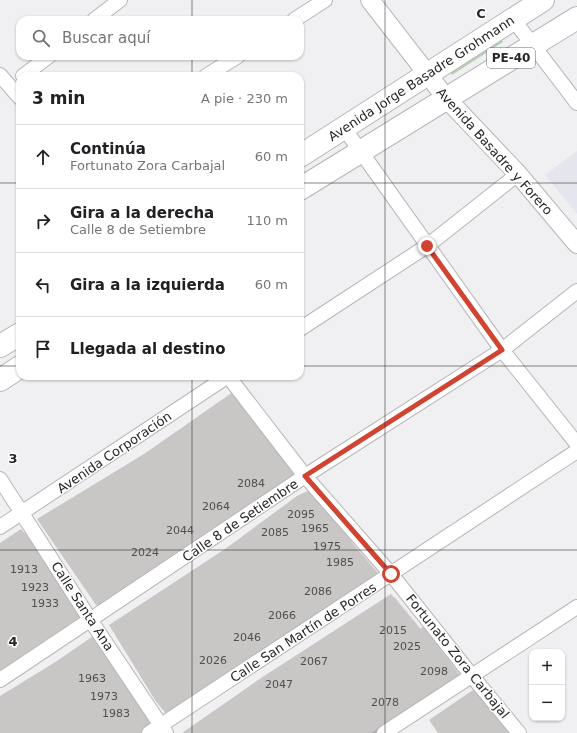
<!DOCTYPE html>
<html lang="es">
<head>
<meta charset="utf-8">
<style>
	body { margin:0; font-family:"DejaVu Sans",sans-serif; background:#f2f2f2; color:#202124 }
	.controls { position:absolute; right:12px; bottom:12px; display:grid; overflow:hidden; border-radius:8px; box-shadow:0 1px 3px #0004 }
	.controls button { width:36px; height:36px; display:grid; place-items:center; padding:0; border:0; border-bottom:1px solid #e0e0e0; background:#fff; color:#202124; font:20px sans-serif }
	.stop { position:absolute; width:12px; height:12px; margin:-9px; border:3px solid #d04431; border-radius:50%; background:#fff }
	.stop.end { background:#d04431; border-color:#fff; box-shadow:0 1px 4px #0008 }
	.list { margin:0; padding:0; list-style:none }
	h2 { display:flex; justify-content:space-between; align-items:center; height:52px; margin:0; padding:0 16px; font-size:17px }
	h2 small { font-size:13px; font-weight:400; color:#757577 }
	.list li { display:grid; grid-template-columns:26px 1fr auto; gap:12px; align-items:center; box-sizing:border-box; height:64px; padding:0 16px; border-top:1px solid #e0e0e0 }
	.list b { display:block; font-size:15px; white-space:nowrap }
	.list p { margin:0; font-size:13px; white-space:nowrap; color:#757577 }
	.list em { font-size:13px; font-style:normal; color:#757577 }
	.icon { flex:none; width:22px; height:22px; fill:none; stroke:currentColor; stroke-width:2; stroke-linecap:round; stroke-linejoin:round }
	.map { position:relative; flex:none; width:577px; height:733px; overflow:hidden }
	.search { position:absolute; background:#fff; box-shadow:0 1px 3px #0004; left:16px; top:16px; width:288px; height:44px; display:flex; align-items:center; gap:10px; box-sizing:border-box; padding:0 14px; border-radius:12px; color:#757577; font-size:15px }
	.panel { position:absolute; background:#fff; box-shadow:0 1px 3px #0004; left:16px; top:72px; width:288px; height:308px; border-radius:12px }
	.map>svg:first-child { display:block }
	.built { fill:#e5e5ee }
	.green { fill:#b6d2b1 }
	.building { fill:#c8c7c6; filter:url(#shadow) }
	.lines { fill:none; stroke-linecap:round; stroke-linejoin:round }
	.minor-casing { stroke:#b6b6b8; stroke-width:16 }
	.tertiary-casing { stroke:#b6b6b8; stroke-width:20 }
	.trunk-casing { stroke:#b6b6b8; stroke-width:24 }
	.minor { stroke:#fff; stroke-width:14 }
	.tertiary { stroke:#fff; stroke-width:18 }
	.trunk { stroke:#fff; stroke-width:22 }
	.route { stroke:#d04431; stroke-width:5 }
	.grid { fill:none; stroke:#272727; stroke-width:1; stroke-opacity:0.55 }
	.labels { text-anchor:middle; stroke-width:3; stroke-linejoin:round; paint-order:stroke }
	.number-label { font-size:11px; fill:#4f4f4f }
	.shield { fill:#fff; stroke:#686868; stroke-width:1 }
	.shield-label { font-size:12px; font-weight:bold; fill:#272727 }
	.street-label { font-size:13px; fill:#272727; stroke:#fff }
	.grid-label { font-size:13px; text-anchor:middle; font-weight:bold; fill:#272727; stroke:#fff; stroke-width:3; stroke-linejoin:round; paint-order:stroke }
</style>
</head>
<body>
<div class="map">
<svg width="577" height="733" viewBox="0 0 577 733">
	<defs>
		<filter id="shadow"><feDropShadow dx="3.5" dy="3.5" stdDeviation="0" flood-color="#0004"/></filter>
	</defs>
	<rect width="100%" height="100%" fill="#f0f0f2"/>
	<polygon class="built" points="577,151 577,214 545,175"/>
	<polygon class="green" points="500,38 503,42 452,75 450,71"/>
	<g class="building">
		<polygon points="233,392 297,476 165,565 96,605 37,519 144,454"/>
		<polygon points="314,488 350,541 381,577 167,715 155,700 109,625 225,549 297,496"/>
		<polygon points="21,529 36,547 84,615 0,671 0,543"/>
		<polygon points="391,594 420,629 423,627 460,676 445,687 404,710 370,733 182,733 261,678"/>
		<polygon points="96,634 154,725 141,733 0,733 0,696 57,661"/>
		<polygon points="473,690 496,715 513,733 438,733 429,720"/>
	</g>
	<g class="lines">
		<g class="minor-casing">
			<g id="minor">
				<polyline points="513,19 577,103"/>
				<polyline points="94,20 120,0"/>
				<polyline points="294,20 325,0"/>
				<polyline points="0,75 20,98"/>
				<polyline points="23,76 49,56"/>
				<polyline points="206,76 238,56"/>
				<polyline points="344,128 502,350 577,444"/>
				<polyline points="300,329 427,246 518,174"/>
				<polyline points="228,376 305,476 391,574 472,676 519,733"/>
				<polyline points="0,479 91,621 166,733"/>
				<polyline points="0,527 228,376"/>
				<polyline points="0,680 305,476 502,350 577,291"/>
				<polyline points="149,733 577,451"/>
				<polyline points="384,733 577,607"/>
			</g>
		</g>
		<g class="tertiary-casing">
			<polyline id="tertiary" points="370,0 446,98 518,174 577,244"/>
		</g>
		<g class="trunk-casing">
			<g id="trunk">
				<polyline points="300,156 543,0"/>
				<polyline points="300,189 577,18"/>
				<polyline points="0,346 20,334"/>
				<polyline points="0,380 20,367"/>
			</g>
		</g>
		<use href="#minor" class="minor"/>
		<use href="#tertiary" class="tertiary"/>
		<use href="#trunk" class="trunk"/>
	</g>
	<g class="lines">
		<polyline class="route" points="391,574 305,476 502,350 427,246"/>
	</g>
	<path class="grid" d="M192,0v20M385,0v733M192,56v20M0,183h20M300,183h277M0,366h20M300,366h277M192,376v357M0,550h577"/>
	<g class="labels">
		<g class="number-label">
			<text x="251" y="487">2084</text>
			<text x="216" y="510">2064</text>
			<text x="301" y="518">2095</text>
			<text x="315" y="532">1965</text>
			<text x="180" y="534">2044</text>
			<text x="275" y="536">2085</text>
			<text x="327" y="550">1975</text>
			<text x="145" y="556">2024</text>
			<text x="340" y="566">1985</text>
			<text x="24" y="573">1913</text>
			<text x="35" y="591">1923</text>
			<text x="318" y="595">2086</text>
			<text x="45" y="607">1933</text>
			<text x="282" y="619">2066</text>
			<text x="393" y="634">2015</text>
			<text x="247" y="641">2046</text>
			<text x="407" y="650">2025</text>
			<text x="213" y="664">2026</text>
			<text x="314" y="665">2067</text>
			<text x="434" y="675">2098</text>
			<text x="92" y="682">1963</text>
			<text x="279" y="688">2047</text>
			<text x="104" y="700">1973</text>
			<text x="385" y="706">2078</text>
			<text x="116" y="717">1983</text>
		</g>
		<rect class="shield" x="487" y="48" width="48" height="20" rx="3"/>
		<g class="shield-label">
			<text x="511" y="62">PE-40</text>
		</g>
		<g class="street-label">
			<text transform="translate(421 78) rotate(-33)" y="5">Avenida Jorge Basadre Grohmann</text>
			<text transform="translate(495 151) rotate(48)" y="5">Avenida Basadre y Forero</text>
			<text transform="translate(114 452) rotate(-34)" y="5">Avenida Corporación</text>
			<text transform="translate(240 520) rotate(-34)" y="5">Calle 8 de Setiembre</text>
			<text transform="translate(83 606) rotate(57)" y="5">Calle Santa Ana</text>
			<text transform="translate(303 632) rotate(-33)" y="5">Calle San Martín de Porres</text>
			<text transform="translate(458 656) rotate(51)" y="5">Fortunato Zora Carbajal</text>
		</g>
	</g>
	<g class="grid-label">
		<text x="481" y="18">C</text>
		<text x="13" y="463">3</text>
		<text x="13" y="646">4</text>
	</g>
</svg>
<div class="controls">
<button>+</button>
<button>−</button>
</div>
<div class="stop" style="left:391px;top:574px"></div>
<div class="stop end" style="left:427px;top:246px"></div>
<div class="search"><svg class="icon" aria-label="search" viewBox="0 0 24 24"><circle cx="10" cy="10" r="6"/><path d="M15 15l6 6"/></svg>Buscar aquí</div>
<section class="panel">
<h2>3 min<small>A pie · 230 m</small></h2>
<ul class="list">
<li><svg class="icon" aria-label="ahead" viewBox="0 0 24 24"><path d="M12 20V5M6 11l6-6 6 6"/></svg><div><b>Continúa</b><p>Fortunato Zora Carbajal</p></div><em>60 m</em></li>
<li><svg class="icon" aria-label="right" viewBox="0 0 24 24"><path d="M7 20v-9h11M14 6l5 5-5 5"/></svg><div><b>Gira a la derecha</b><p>Calle 8 de Setiembre</p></div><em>110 m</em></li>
<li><svg class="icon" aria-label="left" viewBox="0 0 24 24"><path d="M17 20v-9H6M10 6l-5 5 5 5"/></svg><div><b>Gira a la izquierda</b></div><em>60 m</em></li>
<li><svg class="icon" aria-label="arrive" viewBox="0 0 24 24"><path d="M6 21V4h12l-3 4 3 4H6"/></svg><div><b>Llegada al destino</b></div></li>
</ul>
</section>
</div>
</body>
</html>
